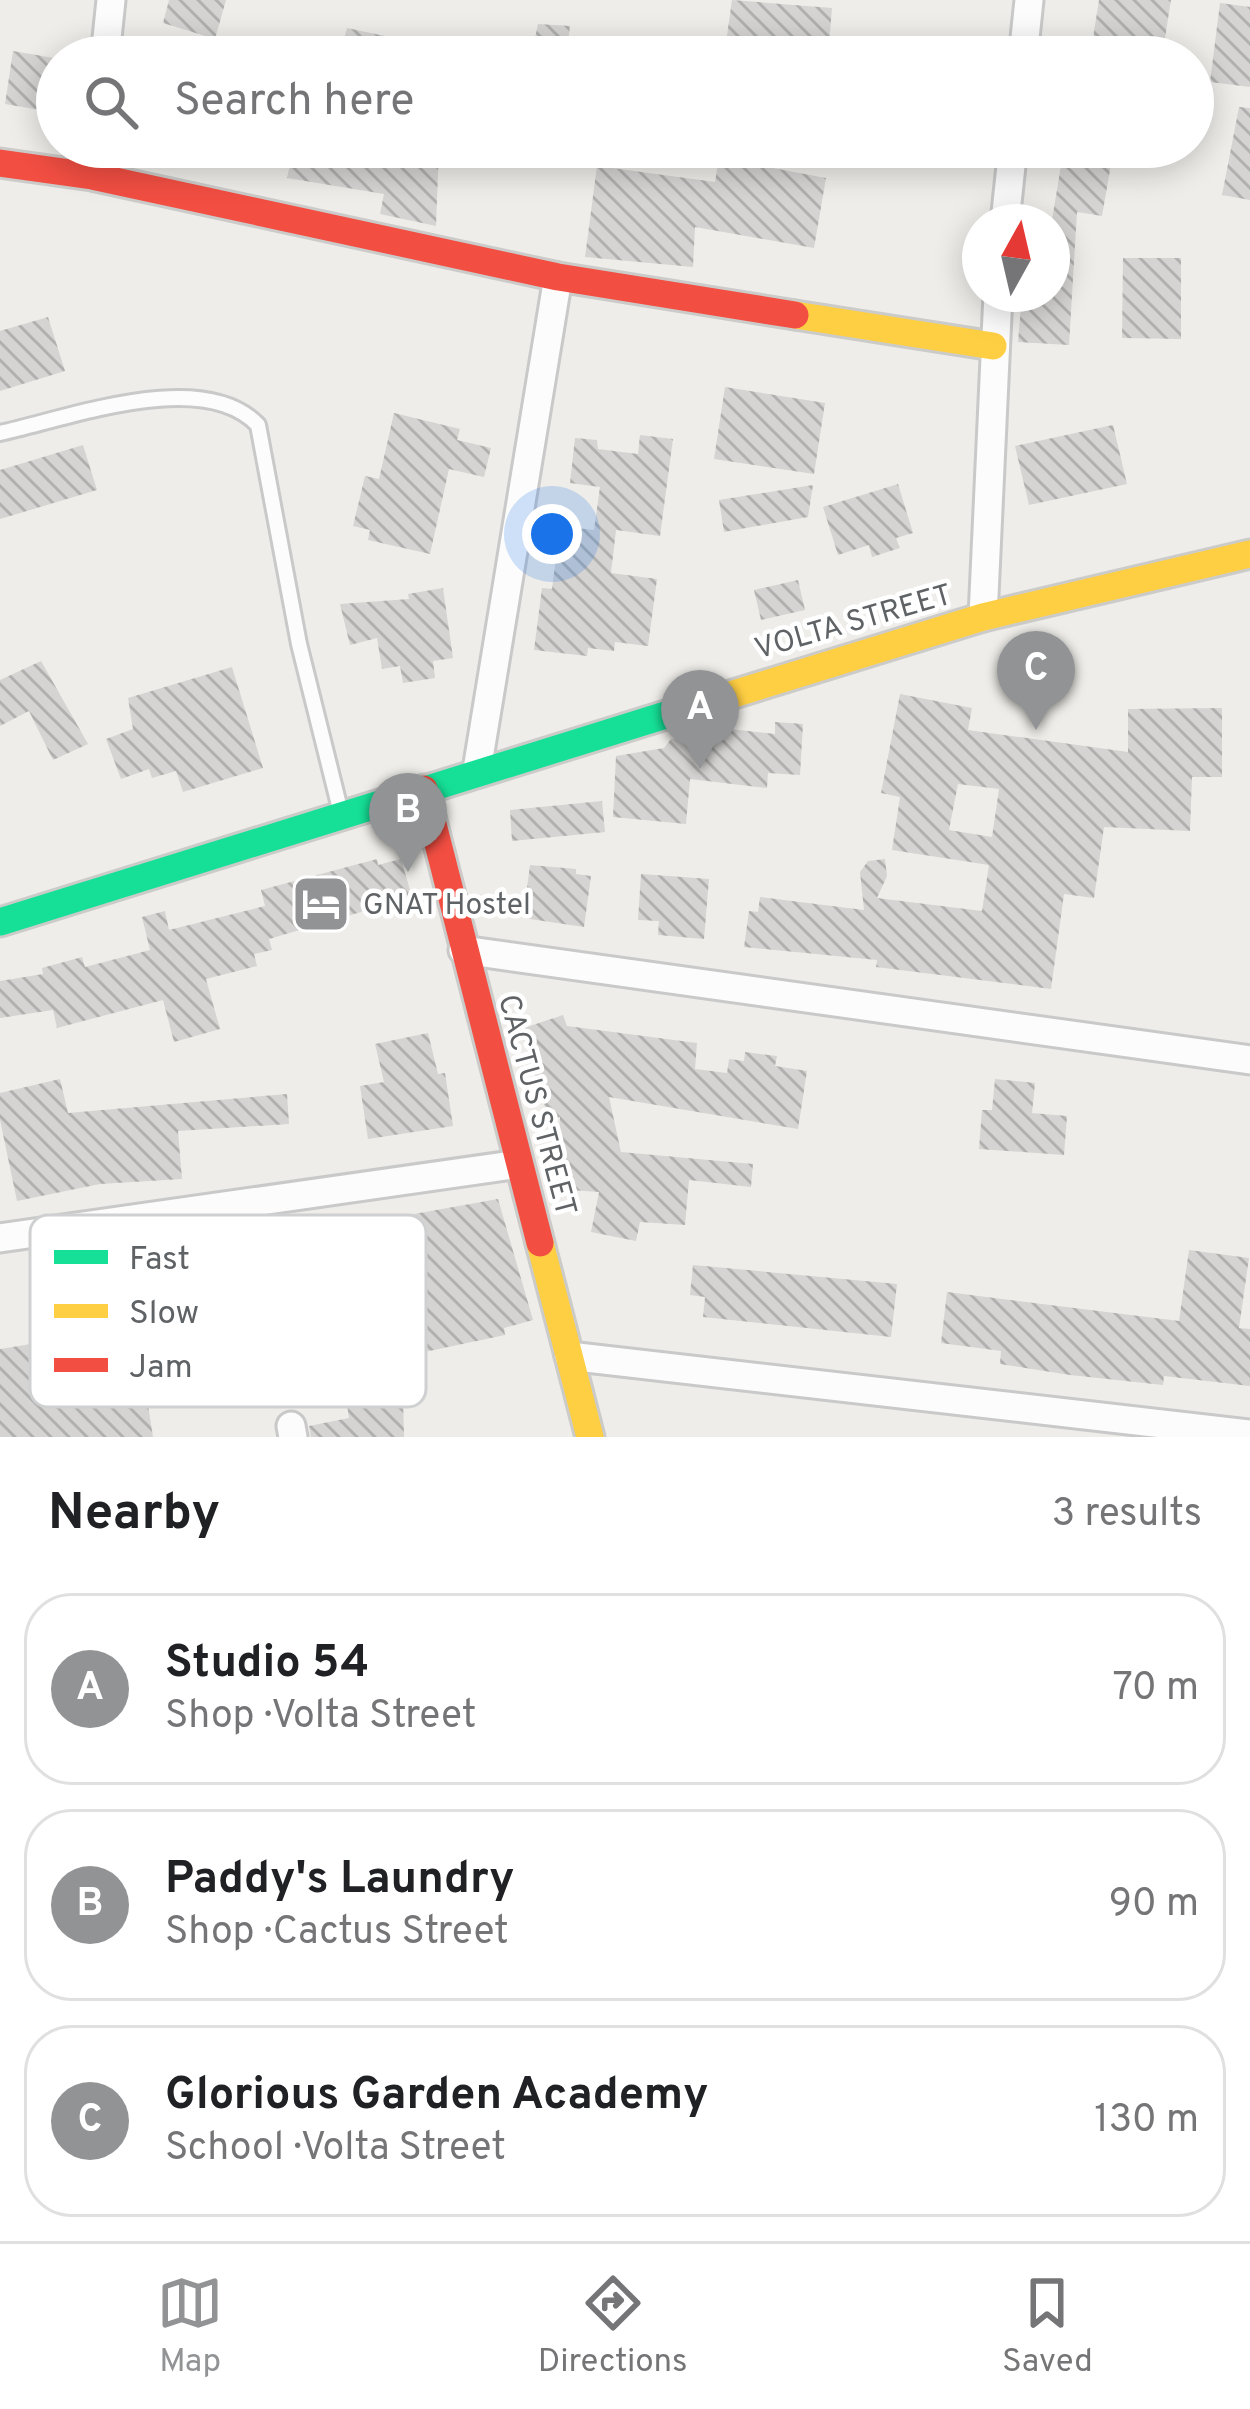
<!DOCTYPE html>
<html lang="en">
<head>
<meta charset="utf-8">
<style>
	body { margin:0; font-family:Overpass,sans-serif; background:#f6f6f6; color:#202124 }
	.compass { position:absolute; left:962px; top:204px; width:108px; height:108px; border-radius:50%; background:#fff; box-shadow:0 6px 30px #0003; rotate:8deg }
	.you { position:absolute; left:552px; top:534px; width:42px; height:42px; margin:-30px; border:9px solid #fff; border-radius:50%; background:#1a73e8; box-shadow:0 0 0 18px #1a73e833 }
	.badge { display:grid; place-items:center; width:78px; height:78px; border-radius:50%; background:#919394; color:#fff; font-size:39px; font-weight:700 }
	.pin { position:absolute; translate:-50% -99px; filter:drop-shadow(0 3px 6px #0008) }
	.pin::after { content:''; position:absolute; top:63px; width:42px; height:36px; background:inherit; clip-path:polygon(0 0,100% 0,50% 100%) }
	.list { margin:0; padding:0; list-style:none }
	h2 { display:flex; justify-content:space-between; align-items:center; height:156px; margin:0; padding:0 48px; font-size:51px }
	h2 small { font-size:39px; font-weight:400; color:#757577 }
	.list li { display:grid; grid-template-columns:78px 1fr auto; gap:36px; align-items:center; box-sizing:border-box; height:192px; margin:0 24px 24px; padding:0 24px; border:3px solid #e0e0e0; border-radius:48px }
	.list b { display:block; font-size:45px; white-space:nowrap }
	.list p { margin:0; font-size:39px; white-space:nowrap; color:#757577 }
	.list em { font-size:39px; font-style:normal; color:#757577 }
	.icon { flex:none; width:66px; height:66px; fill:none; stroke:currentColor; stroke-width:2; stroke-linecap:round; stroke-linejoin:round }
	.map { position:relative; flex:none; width:1250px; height:1437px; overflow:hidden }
	.search { position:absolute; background:#fff; box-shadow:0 6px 30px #0003; left:36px; right:36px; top:36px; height:132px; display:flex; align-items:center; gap:30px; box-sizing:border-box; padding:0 42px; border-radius:66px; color:#757577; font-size:45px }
	.sheet { height:804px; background:#fff }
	nav { display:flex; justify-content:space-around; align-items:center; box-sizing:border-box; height:168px; border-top:3px solid #e0e0e0; background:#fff; font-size:33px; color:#757577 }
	nav a { display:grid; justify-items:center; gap:6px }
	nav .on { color:#919394 }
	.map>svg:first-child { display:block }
	.building { fill:url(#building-back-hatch); fill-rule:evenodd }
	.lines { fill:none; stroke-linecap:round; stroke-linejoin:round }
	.lane-casing { stroke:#c9c9c9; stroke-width:20 }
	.street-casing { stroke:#c9c9c9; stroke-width:33 }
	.fast-casing { stroke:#cbcbca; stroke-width:33 }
	.slow-casing { stroke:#cbcbca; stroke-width:33 }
	.jam-casing { stroke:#cbcbca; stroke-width:33 }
	.lane { stroke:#fcfcfc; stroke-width:14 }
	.street { stroke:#fcfcfc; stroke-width:27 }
	.fast { stroke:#16e098; stroke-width:27 }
	.slow { stroke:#ffcf43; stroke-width:27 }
	.jam { stroke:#f24e42; stroke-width:27 }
	.labels { text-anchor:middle; stroke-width:9; stroke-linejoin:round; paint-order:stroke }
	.street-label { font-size:30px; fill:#5f6366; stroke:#fff }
	.poi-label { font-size:30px; fill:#5f6366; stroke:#fff; text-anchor:start }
	.key { fill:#fff; stroke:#cfd0d1; stroke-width:3 }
	.key-label { font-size:33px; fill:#5f6366 }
</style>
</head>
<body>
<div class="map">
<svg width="1250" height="1437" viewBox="0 0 1250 1437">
	<defs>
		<pattern id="building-back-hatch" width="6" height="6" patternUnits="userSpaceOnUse" patternTransform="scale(3)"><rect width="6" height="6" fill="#d5d4d2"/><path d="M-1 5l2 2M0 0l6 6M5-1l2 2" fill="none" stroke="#b0b0ae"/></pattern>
	</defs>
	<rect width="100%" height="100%" fill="#eeede9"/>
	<g class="building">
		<polygon points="169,0 226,0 215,39 163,23"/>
		<polygon points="732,0 832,8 828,57 724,57"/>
		<polygon points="1099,0 1171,0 1162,57 1090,57"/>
		<polygon points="1220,3 1250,7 1250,87 1210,82"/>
		<polygon points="538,24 570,26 566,57 531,57"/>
		<polygon points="347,28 437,47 436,57 339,57"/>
		<polygon points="13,51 54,58 46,111 5,104"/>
		<polygon points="1239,107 1250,108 1250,200 1222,195"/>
		<polygon points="294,147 439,147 436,226 380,214 384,194 287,178"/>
		<polygon points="1064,147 1114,147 1102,216 1077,212 1069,345 1018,342 1022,294 1052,294 1052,220"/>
		<polygon points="719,158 826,178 814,248 695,227 693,267 585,257 597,166 715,182"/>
		<polygon points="1123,258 1181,258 1181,339 1122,338"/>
		<polygon points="48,317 65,371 0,391 0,331"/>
		<polygon points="725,387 825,403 814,474 714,459"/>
		<polygon points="394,413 460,429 457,440 491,448 484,477 449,469 430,554 368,540 370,530 353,526 365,476 379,479"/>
		<polygon points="1113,425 1127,484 1029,505 1015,446"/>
		<polygon points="640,435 673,439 660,536 616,530 611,573 657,579 648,646 615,642 614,651 588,648 587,656 534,650 542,588 552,589 560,526 594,530 600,487 570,483 575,438 597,440 598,449 638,454"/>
		<polygon points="83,445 97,490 0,519 0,470"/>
		<polygon points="898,484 913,533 896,538 900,548 872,557 869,545 838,555 823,507"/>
		<polygon points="813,485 808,517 724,532 719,500"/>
		<polygon points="798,580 805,610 761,620 754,590"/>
		<polygon points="443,588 453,658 433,661 435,678 403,683 400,666 382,669 377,638 350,645 340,604 409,599 408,594"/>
		<polygon points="41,661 88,744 53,760 29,711 0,726 0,680"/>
		<polygon points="232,667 263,768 183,792 176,771 152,778 149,769 121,779 106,739 133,729 128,698"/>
		<path d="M900,694l72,14 -4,22 160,22v-43l94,-1v69h-30l-2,54 -86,-4 -10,71 -30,-4 -13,95 -175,-22 1,-7 -133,-13 5,-36 9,1 2,-15 104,13 -4,-38 8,-11 17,-2 2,17 -10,22 105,13 7,-46 -97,-15 8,-53 -19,-4zM958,784l41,5 -7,48 -43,-7z"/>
		<polygon points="775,722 803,724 800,775 768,773 767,788 690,779 686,824 613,817 616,756 664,748 671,739 697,740 698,731 711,727 775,734"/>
		<polygon points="602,801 605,832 512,841 510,810"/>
		<polygon points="377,859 378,865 401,859 412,897 269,939 272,950 254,954 257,966 206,979 220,1029 174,1042 163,1000 57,1028 53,1010 0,1018 0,981 43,974 42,968 82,957 85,967 150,950 142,917 165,911 169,930 265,906 261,890"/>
		<polygon points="530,865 576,869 576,874 591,876 584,927 523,918"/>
		<polygon points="641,874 709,879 704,939 658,935 659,921 638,920"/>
		<polygon points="563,1015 567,1026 697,1043 695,1069 727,1073 729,1059 744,1061 745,1052 777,1056 775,1066 807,1071 798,1129 609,1097 621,1152 753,1164 751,1187 689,1180 685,1225 640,1222 636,1241 591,1232 599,1192 555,1189 560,1117 549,1120 521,1029"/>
		<polygon points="428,1033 438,1074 445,1073 453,1126 368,1139 360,1086 384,1082 375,1044"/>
		<polygon points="60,1079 68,1113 287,1094 289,1124 178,1131 182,1179 100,1184 17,1201 0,1120 0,1093"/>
		<polygon points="995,1079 1035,1083 1032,1113 1067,1116 1064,1155 979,1149 982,1110 992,1110"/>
		<polygon points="498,1199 533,1320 504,1328 505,1335 415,1354 414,1345 316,1358 310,1313 343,1308 341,1294 401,1286 386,1219"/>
		<polygon points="1189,1250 1249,1258 1239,1328 1250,1329 1250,1386 1164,1376 1163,1385 1070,1375 1000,1364 1001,1351 941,1343 947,1292 1179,1321"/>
		<path d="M125,1263l5,16 55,-15 14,53 -31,8 7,26 -34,9 12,77h-153v-88l50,-8 -2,-6 26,-7 -13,-49zM115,1345l12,44 -68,14 -7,-41z"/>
		<polygon points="693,1265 897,1284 891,1337 703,1317 705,1297 690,1295"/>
		<polygon points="403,1397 404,1437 311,1437 309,1426 349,1418 347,1405"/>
	</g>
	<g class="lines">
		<g class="lane-casing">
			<path id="lane" d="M0,433c69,-15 203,-66 258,-8l41,219 42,169"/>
		</g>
		<g class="street-casing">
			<g id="street">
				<polyline points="105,57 111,0"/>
				<polyline points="1023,57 1029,0"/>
				<polyline points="1005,222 1013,147"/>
				<polyline points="983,617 998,294"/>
				<polyline points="477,770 558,277"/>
				<polyline points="463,950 1250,1060"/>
				<polyline points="0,1238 519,1164"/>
				<polyline points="569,1356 1250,1434"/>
				<polyline points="291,1426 293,1437"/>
			</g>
		</g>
		<g class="fast-casing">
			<polyline id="fast" points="0,922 685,709"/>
		</g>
		<g class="slow-casing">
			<g id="slow">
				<polyline points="795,315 993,346"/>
				<polyline points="685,709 983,617 1250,554"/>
				<polyline points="540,1243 590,1437"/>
			</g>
		</g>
		<g class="jam-casing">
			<g id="jam">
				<polyline points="0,163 92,176 558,277 795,315"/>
				<polyline points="424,789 540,1243"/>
			</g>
		</g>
		<use href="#lane" class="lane"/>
		<use href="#street" class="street"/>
		<use href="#fast" class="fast"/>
		<use href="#slow" class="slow"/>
		<use href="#jam" class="jam"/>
	</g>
	<defs>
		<g id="hotel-square" transform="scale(3)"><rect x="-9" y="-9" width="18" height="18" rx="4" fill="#919394" stroke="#fff"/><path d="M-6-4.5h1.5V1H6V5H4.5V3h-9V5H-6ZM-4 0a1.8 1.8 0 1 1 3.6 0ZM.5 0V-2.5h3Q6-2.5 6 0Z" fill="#fff"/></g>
	</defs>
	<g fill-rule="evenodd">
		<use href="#hotel-square" x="321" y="904"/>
	</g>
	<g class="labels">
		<g class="street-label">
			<text transform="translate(853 621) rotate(-16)" y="10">VOLTA STREET</text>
			<text transform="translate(538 1105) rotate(75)" y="10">CACTUS STREET</text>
		</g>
		<g class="poi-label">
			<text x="363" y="914">GNAT Hostel</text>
		</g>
	</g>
	<rect x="30" y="1215" width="396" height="192" rx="18" class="key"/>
	<rect x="54" y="1250" width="54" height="14" fill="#16e098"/>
	<rect x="54" y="1304" width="54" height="14" fill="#ffcf43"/>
	<rect x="54" y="1358" width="54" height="14" fill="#f24e42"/>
	<g class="key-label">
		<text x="129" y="1269">Fast</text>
		<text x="129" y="1323">Slow</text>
		<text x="129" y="1377">Jam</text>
	</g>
</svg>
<svg class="compass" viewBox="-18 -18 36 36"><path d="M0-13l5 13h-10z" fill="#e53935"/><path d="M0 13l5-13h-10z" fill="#757577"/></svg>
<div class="you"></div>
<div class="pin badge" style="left:700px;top:769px">A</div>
<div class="pin badge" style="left:408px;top:872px">B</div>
<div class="pin badge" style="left:1036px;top:730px">C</div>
<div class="search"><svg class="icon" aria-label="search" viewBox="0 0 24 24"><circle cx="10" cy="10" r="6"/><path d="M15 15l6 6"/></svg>Search here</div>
</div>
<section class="sheet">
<h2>Nearby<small>3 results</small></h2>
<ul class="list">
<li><span class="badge">A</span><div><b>Studio 54</b><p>Shop · Volta Street</p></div><em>70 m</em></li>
<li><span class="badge">B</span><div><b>Paddy's Laundry</b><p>Shop · Cactus Street</p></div><em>90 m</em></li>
<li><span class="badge">C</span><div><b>Glorious Garden Academy</b><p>School · Volta Street</p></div><em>130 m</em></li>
</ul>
</section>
<nav>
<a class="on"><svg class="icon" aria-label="map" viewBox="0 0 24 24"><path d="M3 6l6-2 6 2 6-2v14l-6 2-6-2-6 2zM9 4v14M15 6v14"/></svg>Map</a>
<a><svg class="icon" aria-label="directions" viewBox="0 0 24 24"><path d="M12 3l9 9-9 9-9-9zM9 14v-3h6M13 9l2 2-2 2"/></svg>Directions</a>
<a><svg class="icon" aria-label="saved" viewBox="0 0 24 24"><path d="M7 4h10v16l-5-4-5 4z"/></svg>Saved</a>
</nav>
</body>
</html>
